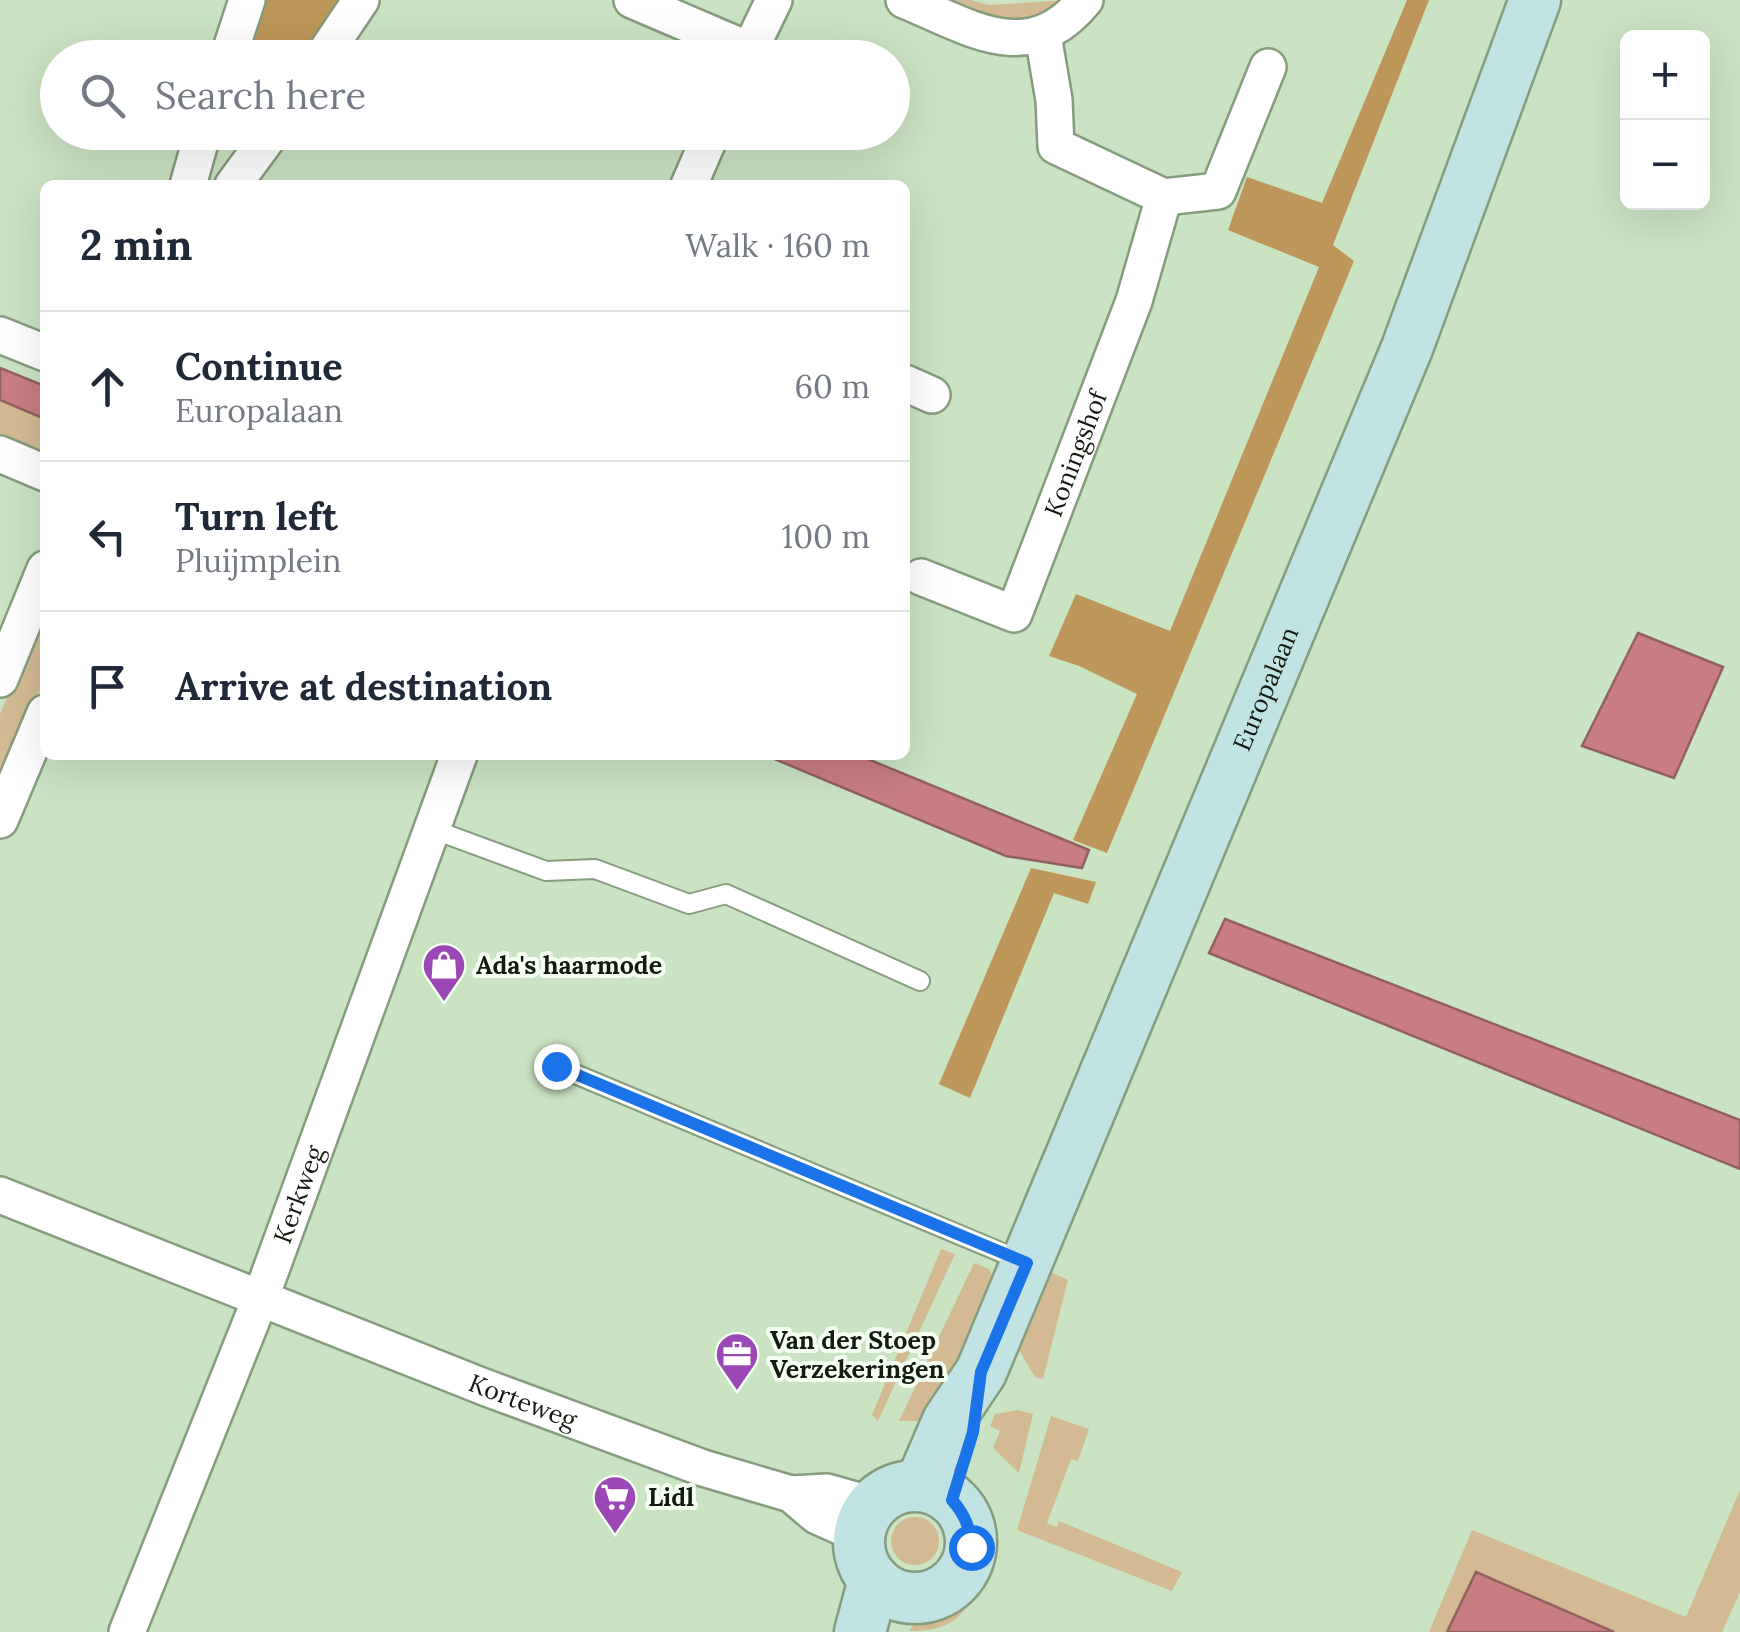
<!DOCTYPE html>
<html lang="en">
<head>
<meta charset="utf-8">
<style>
	body { margin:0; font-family:Lora,serif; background:#f6f6f7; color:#1f2937 }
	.controls { position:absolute; right:30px; top:30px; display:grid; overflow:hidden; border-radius:15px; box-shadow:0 10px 40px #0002 }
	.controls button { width:90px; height:90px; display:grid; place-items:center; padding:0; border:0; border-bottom:2px solid #e0e1e3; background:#fff; color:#1f2937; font:50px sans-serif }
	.stop { position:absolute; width:30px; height:30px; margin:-22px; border:8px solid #1a73e8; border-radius:50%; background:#fff }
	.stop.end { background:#1a73e8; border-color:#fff; box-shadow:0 2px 10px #0008 }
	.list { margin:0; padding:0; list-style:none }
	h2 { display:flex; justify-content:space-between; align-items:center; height:130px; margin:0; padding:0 40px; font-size:42px }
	h2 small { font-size:32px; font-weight:400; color:#747a83 }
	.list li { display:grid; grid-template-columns:65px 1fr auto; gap:30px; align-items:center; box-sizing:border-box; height:150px; padding:0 40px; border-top:2px solid #e0e1e3 }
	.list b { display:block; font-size:38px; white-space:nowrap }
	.list p { margin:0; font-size:32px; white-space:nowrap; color:#747a83 }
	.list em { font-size:32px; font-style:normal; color:#747a83 }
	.icon { flex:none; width:55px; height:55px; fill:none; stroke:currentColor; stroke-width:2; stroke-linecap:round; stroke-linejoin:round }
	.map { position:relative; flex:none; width:1740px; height:1632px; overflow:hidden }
	.search { position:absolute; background:#fff; box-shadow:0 10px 40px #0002; left:40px; top:40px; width:870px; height:110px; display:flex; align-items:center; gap:25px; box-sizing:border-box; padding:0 35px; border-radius:55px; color:#747a83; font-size:38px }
	.panel { position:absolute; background:#fff; box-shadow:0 10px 40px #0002; left:40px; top:180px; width:870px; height:580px; border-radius:15px }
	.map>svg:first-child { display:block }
	.green { fill:#d4ba94 }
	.forest { fill:#bd9659 }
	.water { fill:#c87e81; stroke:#92605f; stroke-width:2.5 }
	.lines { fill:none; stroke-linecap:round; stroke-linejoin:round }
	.service-casing { stroke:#859c7d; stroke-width:22 }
	.minor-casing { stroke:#859c7d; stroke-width:40 }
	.secondary-casing { stroke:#859c7d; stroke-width:55 }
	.service { stroke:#fff; stroke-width:18 }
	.minor { stroke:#fff; stroke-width:35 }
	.secondary { stroke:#c2e3e4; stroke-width:50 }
	.route { stroke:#1a73e8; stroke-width:12 }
	.labels { text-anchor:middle; stroke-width:8; stroke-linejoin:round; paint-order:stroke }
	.street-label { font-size:25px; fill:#131b10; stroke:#f5fff1 }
	.poi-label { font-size:25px; font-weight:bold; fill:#131b10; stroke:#f5fff1; text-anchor:start }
</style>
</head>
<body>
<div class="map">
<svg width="1740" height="1632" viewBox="0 0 1740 1632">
	<rect width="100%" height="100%" fill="#cae3c2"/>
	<g class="green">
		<polygon points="931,0 970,0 990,5 1068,0 1061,8 1015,27"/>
		<polygon points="0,400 45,419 45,460 0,444"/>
		<polygon points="42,629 45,630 45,678 0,788 0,714 34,634"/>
		<polygon points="941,1249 955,1254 878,1421 872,1415"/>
		<polygon points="974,1263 989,1269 997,1285 926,1421 899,1421"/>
		<polygon points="1046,1270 1068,1280 1043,1379 1035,1377 1015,1343"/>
		<polygon points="1018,1410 1033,1414 1019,1473 993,1448 1000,1431 990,1426 995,1414"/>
		<polygon points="1051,1416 1089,1429 1078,1461 1071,1459 1047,1523 1057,1527 1059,1521 1182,1572 1172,1591 1017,1530"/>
		<polygon points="1740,1490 1740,1592 1722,1632 1614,1632 1476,1573 1447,1632 1429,1632 1472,1530 1686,1617"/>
		<circle cx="915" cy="1541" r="24"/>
		<path d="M982,1547l8,4c-18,46 -20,81 -81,80 29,-38 61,-28 73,-84z"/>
	</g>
	<g class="forest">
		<polygon points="263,0 350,0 311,57 244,58"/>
		<polygon points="1407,0 1429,0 1333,245 1354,261 1107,853 1073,840 1137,694 1079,666 1049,656 1076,594 1170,631 1319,267 1228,230 1247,177 1322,203"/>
		<polygon points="1031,868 1096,882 1088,904 1054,893 970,1098 939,1084"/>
	</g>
	<g class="water">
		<polygon points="0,368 45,386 45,419 0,400"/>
		<polygon points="1638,633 1723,667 1674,778 1582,746"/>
		<polygon points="765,755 858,755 1089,850 1082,868 1006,856"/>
		<polygon points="1225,919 1740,1120 1740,1169 1209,953"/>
		<polygon points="1476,1572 1614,1632 1447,1632"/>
	</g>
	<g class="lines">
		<g class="service-casing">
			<g id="service">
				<polyline points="432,829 546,871 595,869 689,904 726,894 920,981"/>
				<polyline points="556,1066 1022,1261"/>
			</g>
		</g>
		<g class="minor-casing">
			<g id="minor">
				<polyline points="632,0 749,50"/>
				<path d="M904,0c66,27 125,69 181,0"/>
				<polyline points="1043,35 1054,100 1056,146 1164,197 1218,191 1268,67"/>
				<polyline points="228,58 247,0"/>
				<polyline points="322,58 361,0"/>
				<polyline points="746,58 774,0"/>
				<polyline points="188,185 203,132"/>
				<polyline points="233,185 272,132"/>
				<polyline points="689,185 712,132"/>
				<polyline points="0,335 45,353"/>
				<polyline points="905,383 932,395"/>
				<polyline points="0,454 45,473"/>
				<path id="s1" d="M921,577l93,37 120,-313 30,-104"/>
				<polyline points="0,679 45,569"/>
				<polyline points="0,820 45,713"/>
				<path id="s2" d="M0,1195l484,192 219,81 88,26 36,-2 46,13"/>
				<polyline points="791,1494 817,1516 860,1535"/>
				<path id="s3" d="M127,1632l134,-335 198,-542"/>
			</g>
		</g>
		<g class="secondary-casing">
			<g id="secondary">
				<path id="s4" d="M920,1486l28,-65 33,-49 426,-1024 128,-348"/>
				<circle cx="915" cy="1542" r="56"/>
				<polyline points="860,1632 874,1580"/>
			</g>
		</g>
		<use href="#service" class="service"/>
		<use href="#minor" class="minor"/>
		<use href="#secondary" class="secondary"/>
	</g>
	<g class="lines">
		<path class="route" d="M556,1066l471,197 -46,109 -8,60 -21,68c13,15 18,27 19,47"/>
	</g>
	<defs>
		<g id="shop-pin" transform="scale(2.25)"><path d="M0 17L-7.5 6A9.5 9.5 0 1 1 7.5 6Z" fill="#9b47b5" stroke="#f5fff1"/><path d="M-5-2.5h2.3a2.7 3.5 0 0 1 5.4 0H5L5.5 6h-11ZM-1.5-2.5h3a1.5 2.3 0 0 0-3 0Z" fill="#fff"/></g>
		<g id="office-pin" transform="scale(2.25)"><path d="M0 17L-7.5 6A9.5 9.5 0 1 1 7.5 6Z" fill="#9b47b5" stroke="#f5fff1"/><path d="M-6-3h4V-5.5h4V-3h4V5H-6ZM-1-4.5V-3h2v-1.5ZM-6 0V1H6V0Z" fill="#fff"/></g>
		<g id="supermarket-pin" transform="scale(2.25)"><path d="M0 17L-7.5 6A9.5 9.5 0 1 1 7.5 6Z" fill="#9b47b5" stroke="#f5fff1"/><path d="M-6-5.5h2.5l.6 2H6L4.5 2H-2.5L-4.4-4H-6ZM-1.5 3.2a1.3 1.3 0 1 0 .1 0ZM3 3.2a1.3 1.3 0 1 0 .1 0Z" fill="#fff"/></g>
	</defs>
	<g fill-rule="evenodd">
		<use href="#shop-pin" x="444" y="965"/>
		<use href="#office-pin" x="737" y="1354"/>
		<use href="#supermarket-pin" x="615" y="1497"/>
	</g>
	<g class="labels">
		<g class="street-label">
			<text dy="9" stroke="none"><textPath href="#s1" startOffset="272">Koningshof</textPath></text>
			<text dy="9" stroke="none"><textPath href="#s4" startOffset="870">Europalaan</textPath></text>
			<text dy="9" stroke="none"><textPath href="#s3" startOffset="470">Kerkweg</textPath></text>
			<text dy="9" stroke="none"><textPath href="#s2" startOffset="562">Korteweg</textPath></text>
		</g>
		<g class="poi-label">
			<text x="476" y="974">Ada's haarmode</text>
			<text x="770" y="1349">Van der Stoep<tspan x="770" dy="29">Verzekeringen</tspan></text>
			<text x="648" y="1506">Lidl</text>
		</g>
	</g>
</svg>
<div class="controls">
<button>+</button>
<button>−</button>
</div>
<div class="stop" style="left:971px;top:1547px"></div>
<div class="stop end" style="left:556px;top:1066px"></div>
<div class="search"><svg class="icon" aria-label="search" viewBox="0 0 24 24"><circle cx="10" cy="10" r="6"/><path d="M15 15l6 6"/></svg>Search here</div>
<section class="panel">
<h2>2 min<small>Walk · 160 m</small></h2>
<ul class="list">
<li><svg class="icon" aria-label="ahead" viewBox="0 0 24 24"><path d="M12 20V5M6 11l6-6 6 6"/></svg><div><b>Continue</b><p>Europalaan</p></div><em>60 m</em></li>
<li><svg class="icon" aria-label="left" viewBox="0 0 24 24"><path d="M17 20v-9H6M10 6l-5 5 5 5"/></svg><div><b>Turn left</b><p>Pluijmplein</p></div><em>100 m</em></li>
<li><svg class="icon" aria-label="arrive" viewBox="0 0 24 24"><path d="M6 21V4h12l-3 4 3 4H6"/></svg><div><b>Arrive at destination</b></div></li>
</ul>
</section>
</div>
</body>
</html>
